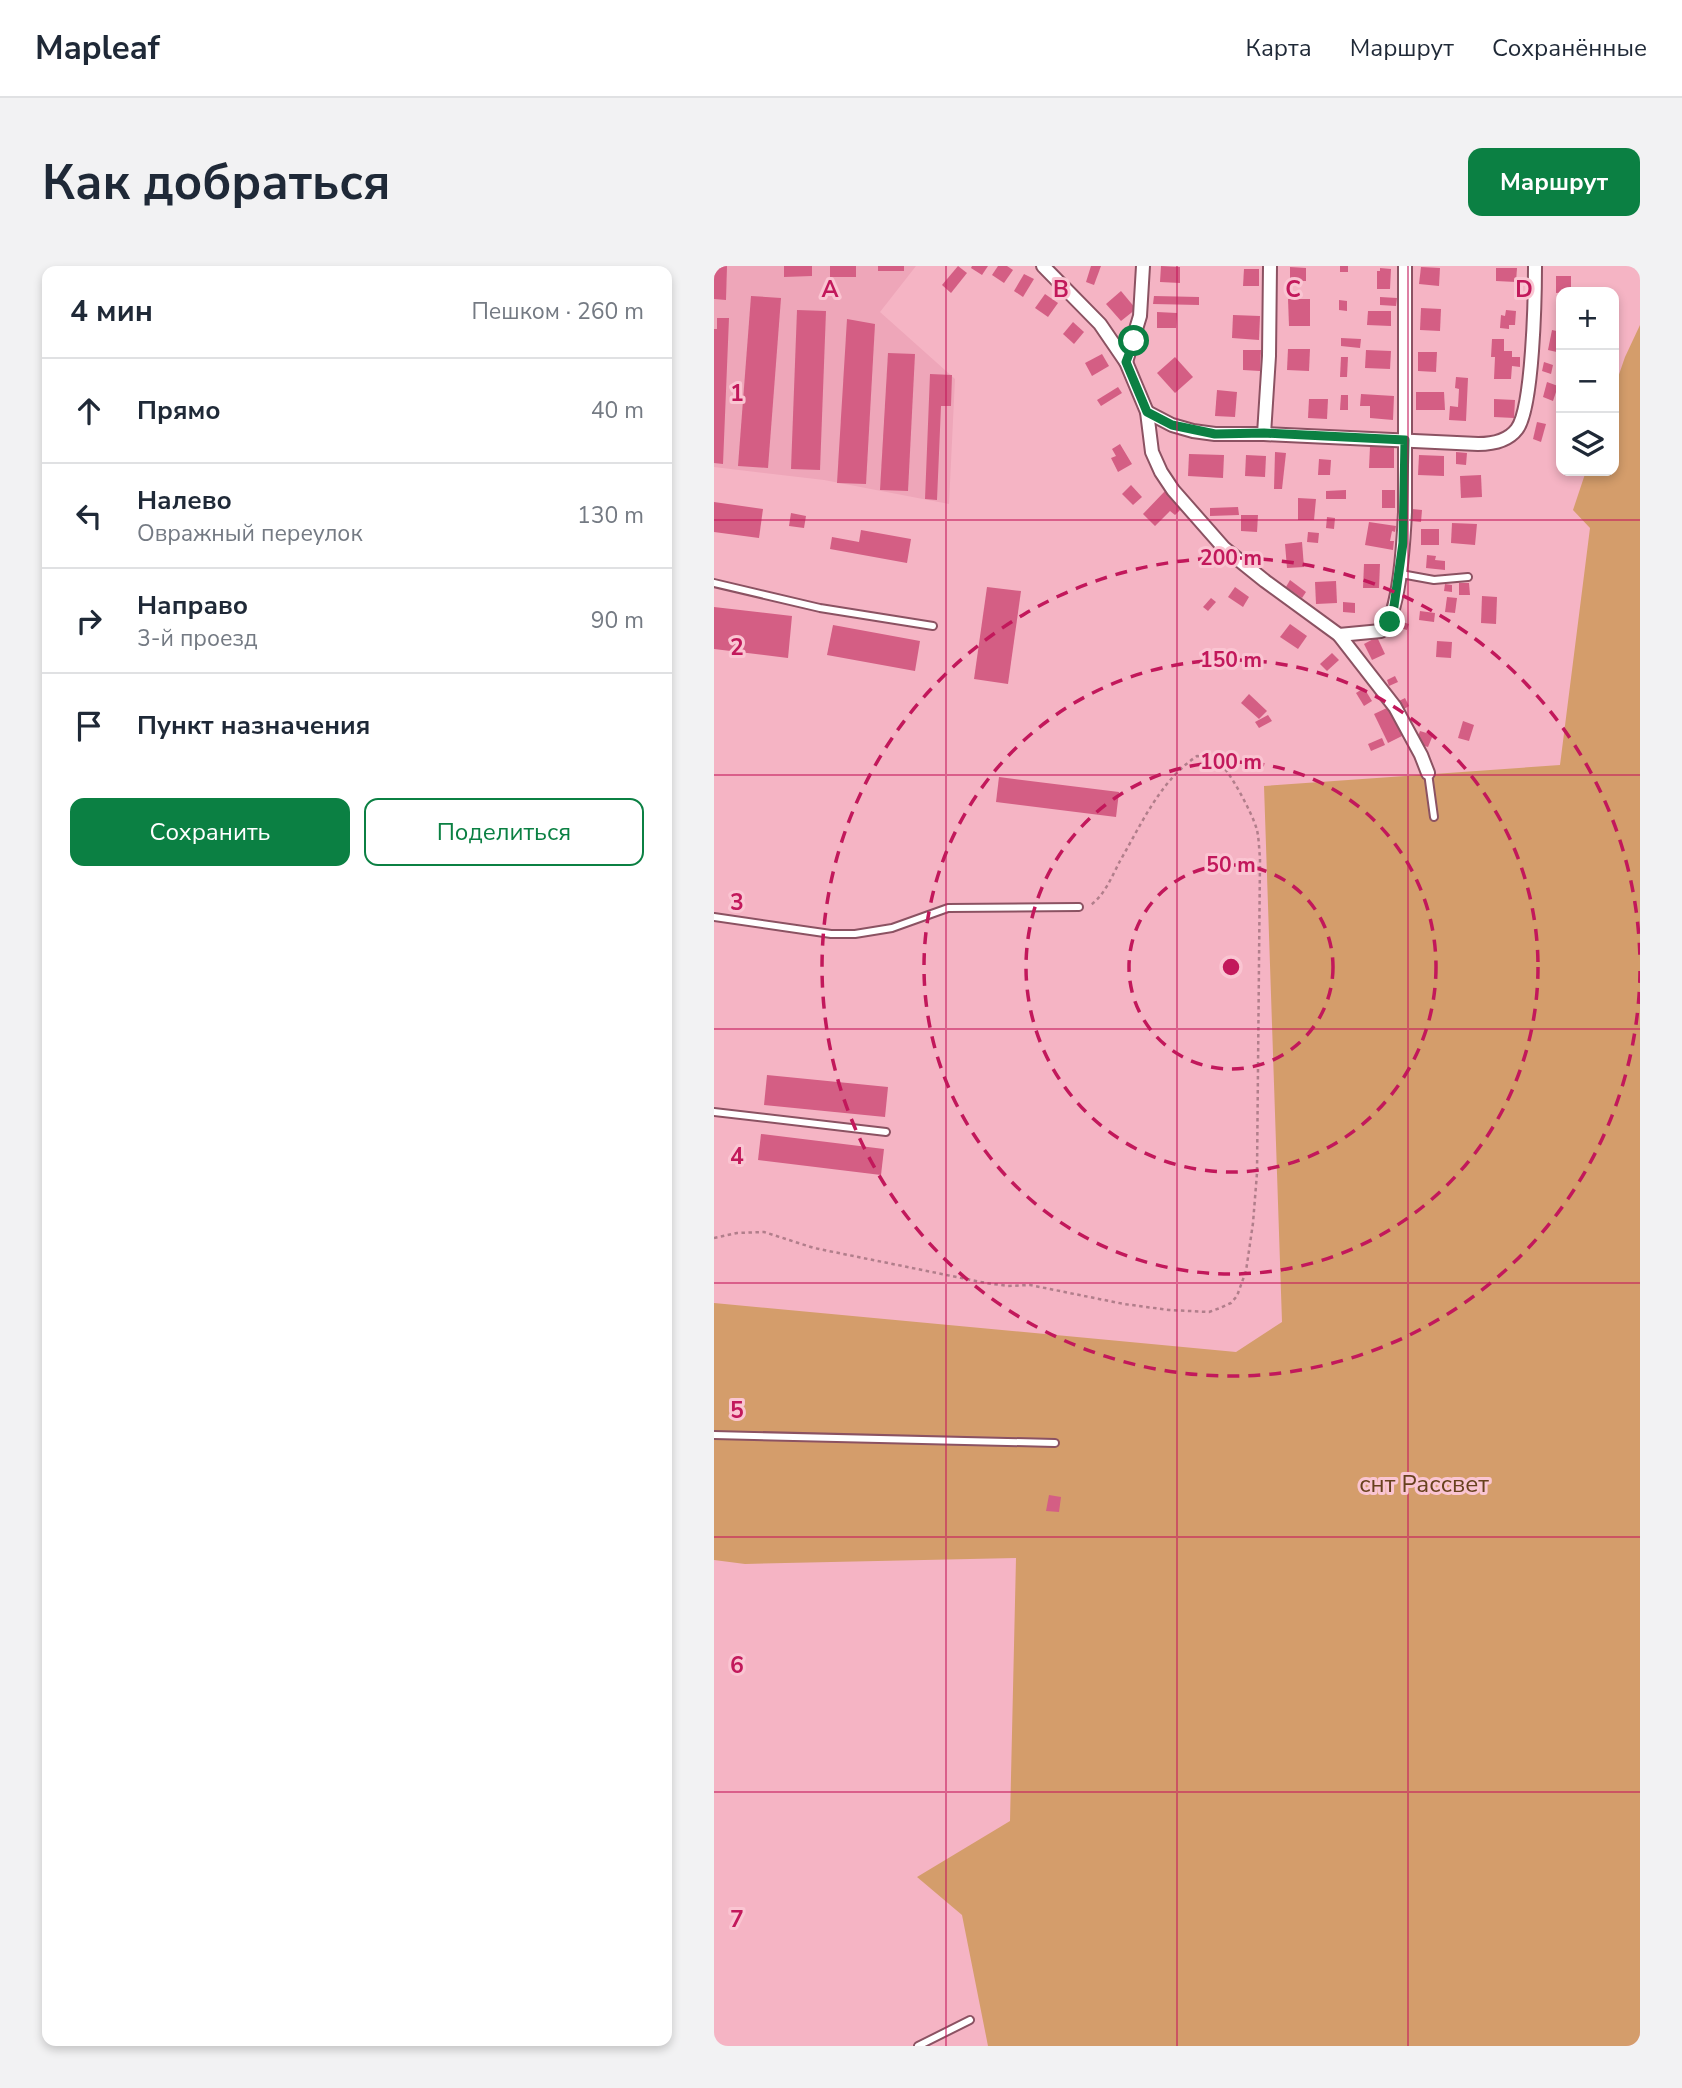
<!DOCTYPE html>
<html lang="ru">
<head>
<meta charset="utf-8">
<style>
	body { margin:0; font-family:"Nunito Sans",sans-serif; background:#f2f2f3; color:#1f2937 }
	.controls { position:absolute; right:21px; top:21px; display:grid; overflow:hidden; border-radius:14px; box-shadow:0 4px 10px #0003 }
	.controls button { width:63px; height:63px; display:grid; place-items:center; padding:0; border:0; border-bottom:2px solid #e0e1e3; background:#fff; color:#1f2937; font:35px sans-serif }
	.stop { position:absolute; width:21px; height:21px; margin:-16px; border:5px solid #0b8043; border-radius:50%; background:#fff }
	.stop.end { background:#0b8043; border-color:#fff; box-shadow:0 2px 7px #0008 }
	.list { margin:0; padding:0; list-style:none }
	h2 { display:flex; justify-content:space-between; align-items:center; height:91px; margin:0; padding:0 28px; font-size:30px }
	h2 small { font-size:23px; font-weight:400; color:#747a83 }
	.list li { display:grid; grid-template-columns:46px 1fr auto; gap:21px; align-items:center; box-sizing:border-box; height:105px; padding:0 28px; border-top:2px solid #e0e1e3 }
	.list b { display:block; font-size:26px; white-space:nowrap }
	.list p { margin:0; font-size:23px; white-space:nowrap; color:#747a83 }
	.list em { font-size:23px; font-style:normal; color:#747a83 }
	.actions { display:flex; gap:14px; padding:21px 28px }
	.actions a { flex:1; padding:16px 0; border:2px solid #0b8043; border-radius:14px; text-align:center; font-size:24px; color:#0b8043 }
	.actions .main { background:#0b8043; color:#fff }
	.icon { flex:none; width:38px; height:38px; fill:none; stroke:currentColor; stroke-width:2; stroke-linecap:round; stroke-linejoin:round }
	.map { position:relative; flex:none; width:926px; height:1780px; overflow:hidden; border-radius:14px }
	header { display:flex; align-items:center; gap:42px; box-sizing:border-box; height:98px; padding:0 35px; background:#fff; border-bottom:2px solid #e0e1e3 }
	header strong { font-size:33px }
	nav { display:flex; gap:38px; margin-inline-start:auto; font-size:24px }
	.intro { display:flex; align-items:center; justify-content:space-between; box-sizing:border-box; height:168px; padding:0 42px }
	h1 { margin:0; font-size:49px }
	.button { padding:18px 32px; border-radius:14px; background:#0b8043; color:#fff; font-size:24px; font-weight:700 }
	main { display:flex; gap:42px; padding:0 42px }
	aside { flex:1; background:#fff; border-radius:14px; box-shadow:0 4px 10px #0003 }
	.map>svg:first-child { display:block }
	.built { fill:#eea6b9 }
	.green { fill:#d49d6b }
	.building { fill:#d45e84 }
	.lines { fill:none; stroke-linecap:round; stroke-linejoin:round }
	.service-casing { stroke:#8b5262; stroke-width:10 }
	.minor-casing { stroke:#8b5262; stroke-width:16 }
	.path { stroke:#b17e8b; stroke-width:2.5; stroke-dasharray:3.5 3.5; stroke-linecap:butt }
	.service { stroke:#fff; stroke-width:6 }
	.minor { stroke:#fff; stroke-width:12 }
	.route { stroke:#0b8043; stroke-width:9 }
	.grid { fill:none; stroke:#c2185b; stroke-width:2; stroke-opacity:0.55 }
	.ring { fill:none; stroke:#c2185b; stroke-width:3.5; stroke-dasharray:12 9 }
	.labels { text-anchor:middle; stroke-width:6; stroke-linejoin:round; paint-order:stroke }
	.park-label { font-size:24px; fill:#67411d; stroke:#fac5d2 }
	.grid-label { font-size:23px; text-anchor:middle; font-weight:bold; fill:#c2185b; stroke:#fac5d2; stroke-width:6; stroke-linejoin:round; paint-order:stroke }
	.centre { fill:#c2185b; stroke:#fac5d2; stroke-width:3.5 }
	.ring-label { font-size:21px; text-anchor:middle; font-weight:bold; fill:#c2185b; stroke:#fac5d2; stroke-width:6; stroke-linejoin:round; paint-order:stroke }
</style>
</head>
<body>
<header>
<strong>Mapleaf</strong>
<nav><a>Карта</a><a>Маршрут</a><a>Сохранённые</a></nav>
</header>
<div class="intro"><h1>Как добраться</h1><a class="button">Маршрут</a></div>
<main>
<aside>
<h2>4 мин<small>Пешком · 260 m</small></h2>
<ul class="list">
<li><svg class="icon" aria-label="ahead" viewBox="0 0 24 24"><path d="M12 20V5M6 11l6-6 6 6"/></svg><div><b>Прямо</b></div><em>40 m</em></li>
<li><svg class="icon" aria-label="left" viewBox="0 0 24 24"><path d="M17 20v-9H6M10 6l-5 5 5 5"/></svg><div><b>Налево</b><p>Овражный переулок</p></div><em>130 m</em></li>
<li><svg class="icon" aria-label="right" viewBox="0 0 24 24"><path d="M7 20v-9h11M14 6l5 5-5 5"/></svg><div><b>Направо</b><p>3-й проезд</p></div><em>90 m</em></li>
<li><svg class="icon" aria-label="arrive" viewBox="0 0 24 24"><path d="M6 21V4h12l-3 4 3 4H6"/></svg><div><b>Пункт назначения</b></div></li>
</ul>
<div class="actions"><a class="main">Сохранить</a><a>Поделиться</a></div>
</aside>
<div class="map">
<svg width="926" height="1780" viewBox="0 0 926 1780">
	<rect width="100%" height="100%" fill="#f5b4c4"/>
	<polygon class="built" points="0,0 202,0 166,46 241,113 235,238 110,214 0,201"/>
	<polygon class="green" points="926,59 926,1780 274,1780 248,1649 203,1611 296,1555 302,1292 31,1298 0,1294 0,1037 522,1086 568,1056 550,520 846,499 876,262 859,244 872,205 900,205 900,123 911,91"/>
	<g class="building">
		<polygon points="0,0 13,0 12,34 0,33"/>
		<polygon points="70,0 98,0 98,10 70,11"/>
		<rect x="116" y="0" width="26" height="11"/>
		<rect x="164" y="0" width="26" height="5"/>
		<polygon points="244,0 253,7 237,27 228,19"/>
		<polygon points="258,0 274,0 268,9 257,2"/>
		<polygon points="284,0 293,0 299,4 290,17 278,9"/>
		<polygon points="377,0 387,0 380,19 372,16"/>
		<polygon points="447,0 466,1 466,17 446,16"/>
		<rect x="626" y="0" width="8" height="6"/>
		<polygon points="576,1 592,2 592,15 576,15"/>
		<polygon points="707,1 726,2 725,20 705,18"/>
		<polygon points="666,2 677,3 676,23 663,23 663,5 666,5"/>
		<polygon points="782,2 803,2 802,16 782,15"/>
		<polygon points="530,3 545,3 545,20 529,20"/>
		<polygon points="310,8 320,13 309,31 300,25"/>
		<polygon points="842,10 857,10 857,26 842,27"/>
		<polygon points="407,25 422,43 407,55 392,38"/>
		<polygon points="331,28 344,37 334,51 321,42"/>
		<polygon points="37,30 67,32 54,202 24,200"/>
		<polygon points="440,30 485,31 485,39 439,38"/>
		<polygon points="666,31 683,32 682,40 666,39"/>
		<polygon points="574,33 596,33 596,60 575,60"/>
		<polygon points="625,34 633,35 633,45 625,44"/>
		<polygon points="707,42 727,43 726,65 706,64"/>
		<polygon points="83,44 112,45 106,204 77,203"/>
		<polygon points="792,44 802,45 801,59 795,59 795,63 786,62 787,49 791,50"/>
		<polygon points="654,45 677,45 677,60 653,59"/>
		<polygon points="443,46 463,47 462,62 443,62"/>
		<polygon points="519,49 546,50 545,74 518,72"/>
		<polygon points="3,52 15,52 9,198 0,197 0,63 3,63"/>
		<polygon points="133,53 161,58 152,218 123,217"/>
		<polygon points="359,56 370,66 360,78 349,68"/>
		<polygon points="838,64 847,66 847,87 834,84"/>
		<polygon points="627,72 647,73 646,82 627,80"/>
		<polygon points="778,73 790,73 790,85 798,85 798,91 806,91 806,101 798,100 797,113 780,113 781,91 777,91"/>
		<polygon points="574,83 596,83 595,105 573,104"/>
		<polygon points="529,84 547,84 546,105 529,104"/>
		<polygon points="652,84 677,85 676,103 651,102"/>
		<polygon points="704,86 723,86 722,106 704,105"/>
		<polygon points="174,87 201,88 194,225 166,224"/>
		<polygon points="388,88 395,100 378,110 371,97"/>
		<polygon points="461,91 479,111 461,127 443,107"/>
		<polygon points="627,91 634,91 633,111 626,111"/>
		<polygon points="830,96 839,99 837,108 828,105"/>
		<polygon points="216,108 238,109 237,140 227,140 223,234 211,233"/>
		<polygon points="742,111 754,112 752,155 735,154 736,140 744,141 745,123 741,122"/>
		<polygon points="833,116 844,120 839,135 829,131"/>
		<polygon points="404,121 408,127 387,140 383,134"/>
		<polygon points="503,124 523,126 521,151 501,150"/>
		<polygon points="702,126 730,126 731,144 702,144"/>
		<polygon points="647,128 680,130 679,154 656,152 656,140 646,140"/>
		<polygon points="627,129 634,129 634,144 626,144"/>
		<polygon points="595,133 614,133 613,153 594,152"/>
		<polygon points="780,133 801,134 800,152 780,151"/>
		<polygon points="823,156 832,158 827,176 819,173"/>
		<polygon points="406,178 418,198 404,206 397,192 402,190 398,183"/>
		<polygon points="656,181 680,181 680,202 655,202"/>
		<polygon points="561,186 572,187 568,223 560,223"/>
		<polygon points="742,186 753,187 752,199 742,198"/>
		<polygon points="475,188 510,189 509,212 474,210"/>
		<polygon points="532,189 552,190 551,211 531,210"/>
		<polygon points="705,189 730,190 730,210 704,209"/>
		<polygon points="605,193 617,194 616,209 604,209"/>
		<polygon points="767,209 768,231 747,232 746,210"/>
		<polygon points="417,219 428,231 419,239 408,228"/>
		<polygon points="632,224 632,233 612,233 612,225"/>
		<rect x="668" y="224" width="13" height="18"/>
		<polygon points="451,225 468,242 461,249 456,245 441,260 429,248"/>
		<polygon points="584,232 602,233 600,254 584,254"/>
		<polygon points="0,236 49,243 45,272 0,266"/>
		<polygon points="524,241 525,249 496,250 496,242"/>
		<polygon points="698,243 708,244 707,256 697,255"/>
		<polygon points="77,247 92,250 90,262 75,260"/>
		<polygon points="527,249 544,249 543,266 527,265"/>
		<polygon points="613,251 621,252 620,263 612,262"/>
		<polygon points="655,256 682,260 681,266 678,265 676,275 680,275 679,284 651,279"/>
		<polygon points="738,257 763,258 761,279 737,277"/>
		<rect x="707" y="263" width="18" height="16"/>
		<polygon points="147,264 197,273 193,297 116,283 118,271 145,276"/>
		<polygon points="594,266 605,267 604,277 593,276"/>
		<polygon points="588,276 590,301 573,302 571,278"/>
		<polygon points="505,285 512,293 504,301 497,293"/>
		<polygon points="713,289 722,290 721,294 731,295 731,304 712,302"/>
		<polygon points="650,298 666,298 665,322 649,322"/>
		<polygon points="576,314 592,326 588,332 572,321"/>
		<polygon points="622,315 623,337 602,338 601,316"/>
		<polygon points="745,317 755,317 756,329 745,329"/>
		<polygon points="731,318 738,319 738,326 730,325"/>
		<polygon points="273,321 307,325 294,418 260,413"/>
		<polygon points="521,321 535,331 529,341 514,331"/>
		<polygon points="768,330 783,331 782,358 767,357"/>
		<polygon points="733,331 743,332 741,347 731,346"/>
		<polygon points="497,332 502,336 494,345 489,341"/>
		<polygon points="629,336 641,337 641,347 629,346"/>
		<polygon points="0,341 78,350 74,392 0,383"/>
		<polygon points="706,345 721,347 720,356 705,354"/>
		<polygon points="685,355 695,358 693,364 683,361"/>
		<polygon points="576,358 593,370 584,383 566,371"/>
		<polygon points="119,359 206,375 201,405 113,389"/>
		<polygon points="663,371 671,388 658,394 650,378"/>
		<polygon points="723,375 738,376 737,392 722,391"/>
		<polygon points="618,387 625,394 613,405 606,398"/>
		<polygon points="681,410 684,416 675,420 673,414"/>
		<polygon points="650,422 658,435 650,440 642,427"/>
		<polygon points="535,428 553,445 545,453 527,437"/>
		<polygon points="691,432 695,440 690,443 685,435"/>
		<polygon points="675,441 688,470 674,477 660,448"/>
		<polygon points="554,449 558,455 545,462 541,456"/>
		<polygon points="749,455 760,459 755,475 744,472"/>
		<polygon points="706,465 719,469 714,481 707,479 703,473"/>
		<polygon points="668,472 671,479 657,485 654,478"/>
		<polygon points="285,511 405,526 402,551 282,536"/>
		<polygon points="53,809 174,821 171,851 50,839"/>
		<polygon points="47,868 170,883 167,909 44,894"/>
		<polygon points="335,1229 347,1231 345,1246 332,1245"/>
	</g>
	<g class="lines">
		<g class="service-casing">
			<g id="service">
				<polyline points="687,308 720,314 754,311"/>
				<polyline points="0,317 106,342 219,360"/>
				<polyline points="714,507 720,551"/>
				<polyline points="0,651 117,668 141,668 178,662 234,642 365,641"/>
				<polyline points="0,846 172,866"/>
				<polyline points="0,1169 341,1177"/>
				<polyline points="204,1780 256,1754"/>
			</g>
		</g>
		<g class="minor-casing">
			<g id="minor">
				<polyline points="329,0 386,58 412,96 433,146 438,186 447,206 459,224 510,282 551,315 625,369 681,441 707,489 714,507"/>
				<polyline points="412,96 426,50 429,0"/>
				<path d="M433,146l25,13 21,6 22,3h49l214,10c14,0 30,-3 39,-15 16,-21 18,-133 18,-163"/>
				<polyline points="550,168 555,90 556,0"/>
				<path d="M625,369l42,-4c19,-10 23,-97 24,-119v-246"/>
			</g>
		</g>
		<path class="path" d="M0,972l23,-5 27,-1 50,16 172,35 22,3 22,-1 94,19 45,6 40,2 11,-4 11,-5 6,-7 9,-25 7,-48 4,-50 3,-315c-1,-9 -1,-19 -3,-28 -5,-18 -28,-60 -41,-72l-19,-2c-37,25 -55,67 -77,105 -8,15 -16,36 -31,45"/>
		<use href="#service" class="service"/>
		<use href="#minor" class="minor"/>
	</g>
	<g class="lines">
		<polyline class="route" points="420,75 412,96 433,146 458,159 501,168 550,167 691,174 689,277 679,347 676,356"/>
	</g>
	<path class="grid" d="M232,0v1780M463,0v1780M694,0v1780M0,254h926M0,509h926M0,763h926M0,1017h926M0,1271h926M0,1526h926"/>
	<g class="ring">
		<circle cx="517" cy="701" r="102"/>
		<circle cx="517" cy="701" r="205"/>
		<circle cx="517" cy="701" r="307"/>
		<path d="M926 705A409 409 0 1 1 926 697"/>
	</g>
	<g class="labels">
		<g class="park-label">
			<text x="710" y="1226">снт Рассвет</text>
		</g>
	</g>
	<g class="grid-label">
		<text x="116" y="31">A</text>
		<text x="347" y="31">B</text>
		<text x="579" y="31">C</text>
		<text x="810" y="31">D</text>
		<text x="23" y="135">1</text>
		<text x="23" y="389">2</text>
		<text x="23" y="644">3</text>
		<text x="23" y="898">4</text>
		<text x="23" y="1152">5</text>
		<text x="23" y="1407">6</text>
		<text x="23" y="1661">7</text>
	</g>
	<circle cx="517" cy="701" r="10" class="centre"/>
	<g class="ring-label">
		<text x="517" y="299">200 m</text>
		<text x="517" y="401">150 m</text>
		<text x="517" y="503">100 m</text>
		<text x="517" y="606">50 m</text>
	</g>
</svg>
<div class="controls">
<button>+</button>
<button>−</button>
<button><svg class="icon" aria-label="layers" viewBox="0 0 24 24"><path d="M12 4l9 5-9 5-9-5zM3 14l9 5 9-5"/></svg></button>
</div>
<div class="stop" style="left:420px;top:75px"></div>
<div class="stop end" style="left:676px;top:356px"></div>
</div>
</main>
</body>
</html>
